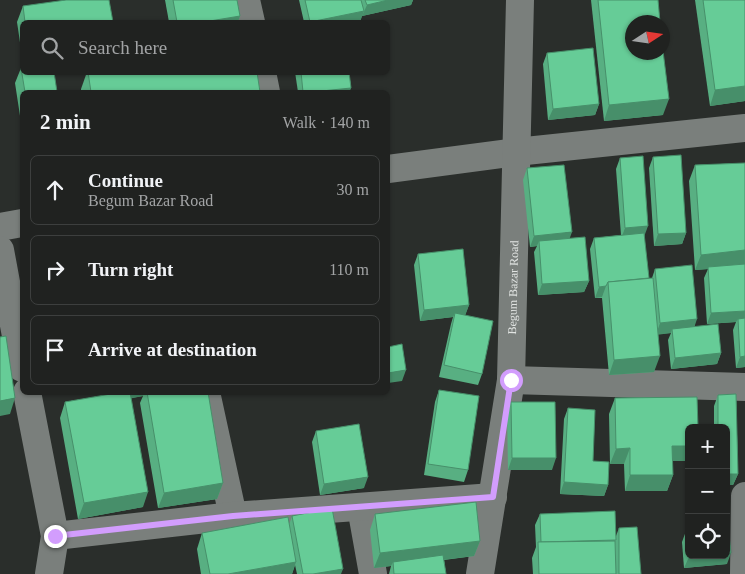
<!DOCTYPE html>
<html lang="en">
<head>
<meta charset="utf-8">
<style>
	body { margin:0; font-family:"Times New Roman",serif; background:#282a29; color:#f1f3f6 }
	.controls { position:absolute; right:15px; bottom:15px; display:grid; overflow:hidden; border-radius:8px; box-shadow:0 1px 4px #0004 }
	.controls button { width:45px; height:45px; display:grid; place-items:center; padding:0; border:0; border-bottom:1px solid #3d3f3e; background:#202220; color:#f1f3f6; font:25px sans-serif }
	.compass { position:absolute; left:625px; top:15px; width:45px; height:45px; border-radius:50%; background:#202220; box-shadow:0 1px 4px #0004; rotate:78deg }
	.stop { position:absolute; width:15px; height:15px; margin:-11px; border:4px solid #d29dfd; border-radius:50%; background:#fff }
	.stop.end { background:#d29dfd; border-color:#fff; box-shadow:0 1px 5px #0008 }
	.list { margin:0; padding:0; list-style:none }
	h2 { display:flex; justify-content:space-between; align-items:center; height:65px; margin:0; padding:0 20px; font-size:21px }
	h2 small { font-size:16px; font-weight:400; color:#a2a4a5 }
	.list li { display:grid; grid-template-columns:32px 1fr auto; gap:15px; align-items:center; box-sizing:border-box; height:70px; margin:0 10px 10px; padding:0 10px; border:1px solid #3d3f3e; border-radius:8px }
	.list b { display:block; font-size:19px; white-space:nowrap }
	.list p { margin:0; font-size:16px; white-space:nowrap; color:#a2a4a5 }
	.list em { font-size:16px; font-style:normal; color:#a2a4a5 }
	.icon { flex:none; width:28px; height:28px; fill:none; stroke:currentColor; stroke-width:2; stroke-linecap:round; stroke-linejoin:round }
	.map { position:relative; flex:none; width:745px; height:574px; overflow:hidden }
	.search { position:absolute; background:#202220; box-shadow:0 1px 4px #0004; left:20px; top:20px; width:370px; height:55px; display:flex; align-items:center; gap:12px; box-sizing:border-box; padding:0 18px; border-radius:8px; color:#a2a4a5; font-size:19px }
	.panel { position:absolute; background:#202220; box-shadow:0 1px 4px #0004; left:20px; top:90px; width:370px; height:305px; border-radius:8px }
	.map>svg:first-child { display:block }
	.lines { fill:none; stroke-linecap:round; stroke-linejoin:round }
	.minor { stroke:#7a7f7c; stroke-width:28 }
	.wall { fill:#58af82 }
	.shaded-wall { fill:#478f6a }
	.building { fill:#66cc97; stroke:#478f6a }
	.route { stroke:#d29dfd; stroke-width:6 }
	.labels { text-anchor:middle; stroke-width:5; stroke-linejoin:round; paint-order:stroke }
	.street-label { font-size:12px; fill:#e1e4e2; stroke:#141615 }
</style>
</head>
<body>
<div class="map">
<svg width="745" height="574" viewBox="0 0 745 574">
	<rect width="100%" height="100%" fill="#2a2e2b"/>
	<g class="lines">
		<g class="minor">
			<polyline points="246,0 251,22"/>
			<polyline points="262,72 266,92"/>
			<polyline points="388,169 516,152 745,128"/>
			<polyline points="0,227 22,223"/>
			<polyline points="0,250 22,368"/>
			<polyline points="511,380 745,387"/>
			<polyline points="27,392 55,536 49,574"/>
			<polyline points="206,392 233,516"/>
			<polyline points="361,507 373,574"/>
			<polyline points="55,536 233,516 493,497"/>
			<path id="s1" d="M480,574l31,-194 9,-380"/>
			<polyline points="744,574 745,496"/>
		</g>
	</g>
	<g class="wall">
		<polygon points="165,0 237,0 240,16 238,22 169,22"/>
		<polygon points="299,0 413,0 411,5 362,16 362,15 360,22 304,22"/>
		<polygon points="591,0 658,0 663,115 604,121"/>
		<polygon points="695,0 745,0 745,101 710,106"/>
		<polygon points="23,6 113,22 22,22 22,56 17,22"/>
		<polygon points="547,53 599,104 595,115 548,120 543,64"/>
		<polygon points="21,68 57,92 22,92 22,129 15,83"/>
		<polygon points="87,72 257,72 260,92 81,92 81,89"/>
		<polygon points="295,72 349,72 351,88 349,92 298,92"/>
		<polygon points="653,157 686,233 682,244 654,246 649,168"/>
		<polygon points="620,158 644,235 649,278 652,278 655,269 695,326 721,353 717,364 671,369 668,340 671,333 658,334 654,372 609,375 602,298 595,298 590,249 594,238 621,235 616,169"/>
		<polygon points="745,163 745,367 736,368 733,330 736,322 707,324 704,278 708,269 695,270 689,181 695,165"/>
		<polygon points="527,168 569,239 589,281 584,292 538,295 534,252 537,246 530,247 523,180"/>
		<polygon points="418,254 469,305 465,315 482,374 478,385 439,377 451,324 453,317 420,321 414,265"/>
		<polygon points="439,390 468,470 464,482 424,475 435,402"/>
		<polygon points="111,392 208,392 223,483 217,499 158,508 140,403 143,396 131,398 143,507 78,519 60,418 65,402 111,394"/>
		<polygon points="736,394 738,474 733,485 726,485 726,428 714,428 714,406 718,395"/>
		<polygon points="615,398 689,428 689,461 672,461 673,475 667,491 625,491 624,464 610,464 609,414"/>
		<polygon points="511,402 552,470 508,470 507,413"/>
		<polygon points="568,408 593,461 608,485 604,496 560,494 564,419"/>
		<polygon points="316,431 364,488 320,495 312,442"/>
		<polygon points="375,514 480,541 474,556 444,560 446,574 389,574 391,566 374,568 370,530"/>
		<polygon points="540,514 616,536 619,528 641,574 533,574 532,558 536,547 535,525"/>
		<polygon points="292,516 341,574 297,574 295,565 292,574 201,574 197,549 202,533 289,525"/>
		<polygon points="686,531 727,564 684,568 682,542"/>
	</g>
	<g class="shaded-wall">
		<polygon points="388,0 413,0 411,5 362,16 367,5"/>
		<polygon points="364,11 360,22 310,22"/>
		<polygon points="240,16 238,22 204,22"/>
		<polygon points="745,86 745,101 710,106 715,90"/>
		<polygon points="351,88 349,92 312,92"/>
		<polygon points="669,99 663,115 604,121 609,105"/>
		<polygon points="599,104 595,115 548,120 553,109"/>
		<polygon points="648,226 644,237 621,239 625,228"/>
		<polygon points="572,232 568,243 539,241 537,246 530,247 534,236"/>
		<polygon points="686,233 682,244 654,246 658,234"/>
		<polygon points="745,250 745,265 708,267 708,269 695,270 701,255"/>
		<polygon points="589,281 584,292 538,295 542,284"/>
		<polygon points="606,286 602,297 595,298 599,287"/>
		<polygon points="469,305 465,316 455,313 453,317 420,321 424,310"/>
		<polygon points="745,311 745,322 738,319 736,322 707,324 711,313"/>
		<polygon points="697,319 693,331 672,329 671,333 656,335 660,323"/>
		<polygon points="721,353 717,364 671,369 675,358"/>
		<polygon points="660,356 654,372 609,375 614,360"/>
		<polygon points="745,356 745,367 736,368 740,357"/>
		<polygon points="406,370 402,381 388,383 388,373"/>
		<polygon points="116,392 144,392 143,396 113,402"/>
		<polygon points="15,398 10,414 0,416 0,401"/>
		<polygon points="672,446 689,446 689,461 666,461"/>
		<polygon points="630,448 624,464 610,464 616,449"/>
		<polygon points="512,458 556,458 552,470 508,470"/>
		<polygon points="726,474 738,474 733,485 726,485"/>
		<polygon points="630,475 673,475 667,491 625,491"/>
		<polygon points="368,477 364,488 320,495 324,484"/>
		<polygon points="564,482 608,485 604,496 560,494"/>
		<polygon points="223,483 217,499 158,508 164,493"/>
		<polygon points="148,492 143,507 78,519 84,503"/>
		<polygon points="480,541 474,556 393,566 393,562 391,566 374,568 380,553"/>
		<polygon points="726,553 731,553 727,564 684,568 689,557 706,555 726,555"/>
		<polygon points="296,562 292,574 228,574"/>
		<polygon points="343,569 341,574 313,574"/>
	</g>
	<g class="building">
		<polygon points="66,0 109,0 113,22 25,22 23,6"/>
		<polygon points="173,0 237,0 240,16 204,22 177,22"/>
		<polygon points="305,0 361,0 364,11 310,22"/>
		<polygon points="365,0 388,0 367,5"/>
		<polygon points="598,0 658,0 660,22 632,22 632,52 662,52 662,43 669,99 609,105"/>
		<polygon points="703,0 745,0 745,86 715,90"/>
		<polygon points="593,48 599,104 553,109 547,53"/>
		<polygon points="21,68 22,68 22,72 54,72 57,92 25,92"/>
		<polygon points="88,72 257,72 260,92 91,92"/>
		<polygon points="301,72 349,72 351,88 312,92 303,92"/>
		<polygon points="681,155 686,233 658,234 653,157"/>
		<polygon points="643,156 648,226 625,228 620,158"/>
		<polygon points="745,163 745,250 701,255 695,165"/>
		<polygon points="564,165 572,232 534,236 527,168"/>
		<polygon points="644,233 649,278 608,282 606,286 599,287 594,238"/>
		<polygon points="585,237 589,281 542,284 539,241"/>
		<polygon points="463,249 469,305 424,310 418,254"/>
		<polygon points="745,264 745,311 711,313 708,267"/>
		<polygon points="692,265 697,319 660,323 655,269"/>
		<polygon points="653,278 660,356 614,360 608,282"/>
		<polygon points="455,313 493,321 482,374 444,365"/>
		<polygon points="745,318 745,356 740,357 738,319"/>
		<polygon points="718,324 721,353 675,358 672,329"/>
		<polygon points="6,336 15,398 0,401 0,337"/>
		<polygon points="402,344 406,370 388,373 388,347"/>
		<polygon points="439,390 479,396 468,470 428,464"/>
		<polygon points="122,392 130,392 148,492 84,503 65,402"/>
		<polygon points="147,392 208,392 223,483 164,493"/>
		<polygon points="736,394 738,474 726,474 726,428 718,428 718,395"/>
		<polygon points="697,397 698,428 689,428 689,446 672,446 673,475 630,475 630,448 616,449 615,398"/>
		<polygon points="511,402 555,402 556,458 512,458"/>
		<polygon points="568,408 595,410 593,461 609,462 608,485 564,482"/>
		<polygon points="359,424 368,477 324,484 316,431"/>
		<polygon points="476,502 480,541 380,553 375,514"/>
		<polygon points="332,508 343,569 313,574 303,574 292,516"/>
		<polygon points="615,511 616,540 541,542 540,514"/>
		<polygon points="288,517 296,562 228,574 210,574 202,533"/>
		<polygon points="637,527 641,574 619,574 619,528"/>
		<polygon points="726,527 728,527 731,553 726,553"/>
		<polygon points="686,531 689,531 689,555 706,555 689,557"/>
		<polygon points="615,541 616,574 539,574 538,542"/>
		<polygon points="443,555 446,574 394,574 393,562"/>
	</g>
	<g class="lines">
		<polyline class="route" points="55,536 233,516 493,497 511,380"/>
	</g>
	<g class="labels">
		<g class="street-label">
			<text dy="4" stroke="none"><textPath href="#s1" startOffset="289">Begum Bazar Road</textPath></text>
		</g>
	</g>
</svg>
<div class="controls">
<button>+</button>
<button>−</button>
<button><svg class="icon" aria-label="locate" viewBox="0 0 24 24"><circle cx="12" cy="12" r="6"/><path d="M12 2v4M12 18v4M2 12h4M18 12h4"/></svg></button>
</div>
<svg class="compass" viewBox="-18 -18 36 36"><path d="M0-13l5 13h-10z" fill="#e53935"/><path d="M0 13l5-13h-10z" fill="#a2a4a5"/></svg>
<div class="stop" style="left:511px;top:380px"></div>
<div class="stop end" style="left:55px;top:536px"></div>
<div class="search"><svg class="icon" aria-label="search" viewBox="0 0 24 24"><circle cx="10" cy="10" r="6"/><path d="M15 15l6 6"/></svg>Search here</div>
<section class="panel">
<h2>2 min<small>Walk · 140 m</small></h2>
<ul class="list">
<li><svg class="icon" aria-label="ahead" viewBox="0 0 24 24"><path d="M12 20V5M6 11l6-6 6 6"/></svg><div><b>Continue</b><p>Begum Bazar Road</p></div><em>30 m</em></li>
<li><svg class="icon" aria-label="right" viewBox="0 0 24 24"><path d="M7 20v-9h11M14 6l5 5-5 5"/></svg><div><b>Turn right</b></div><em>110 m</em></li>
<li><svg class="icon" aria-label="arrive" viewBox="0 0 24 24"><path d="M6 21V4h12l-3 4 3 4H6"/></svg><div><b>Arrive at destination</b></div></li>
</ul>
</section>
</div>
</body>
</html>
